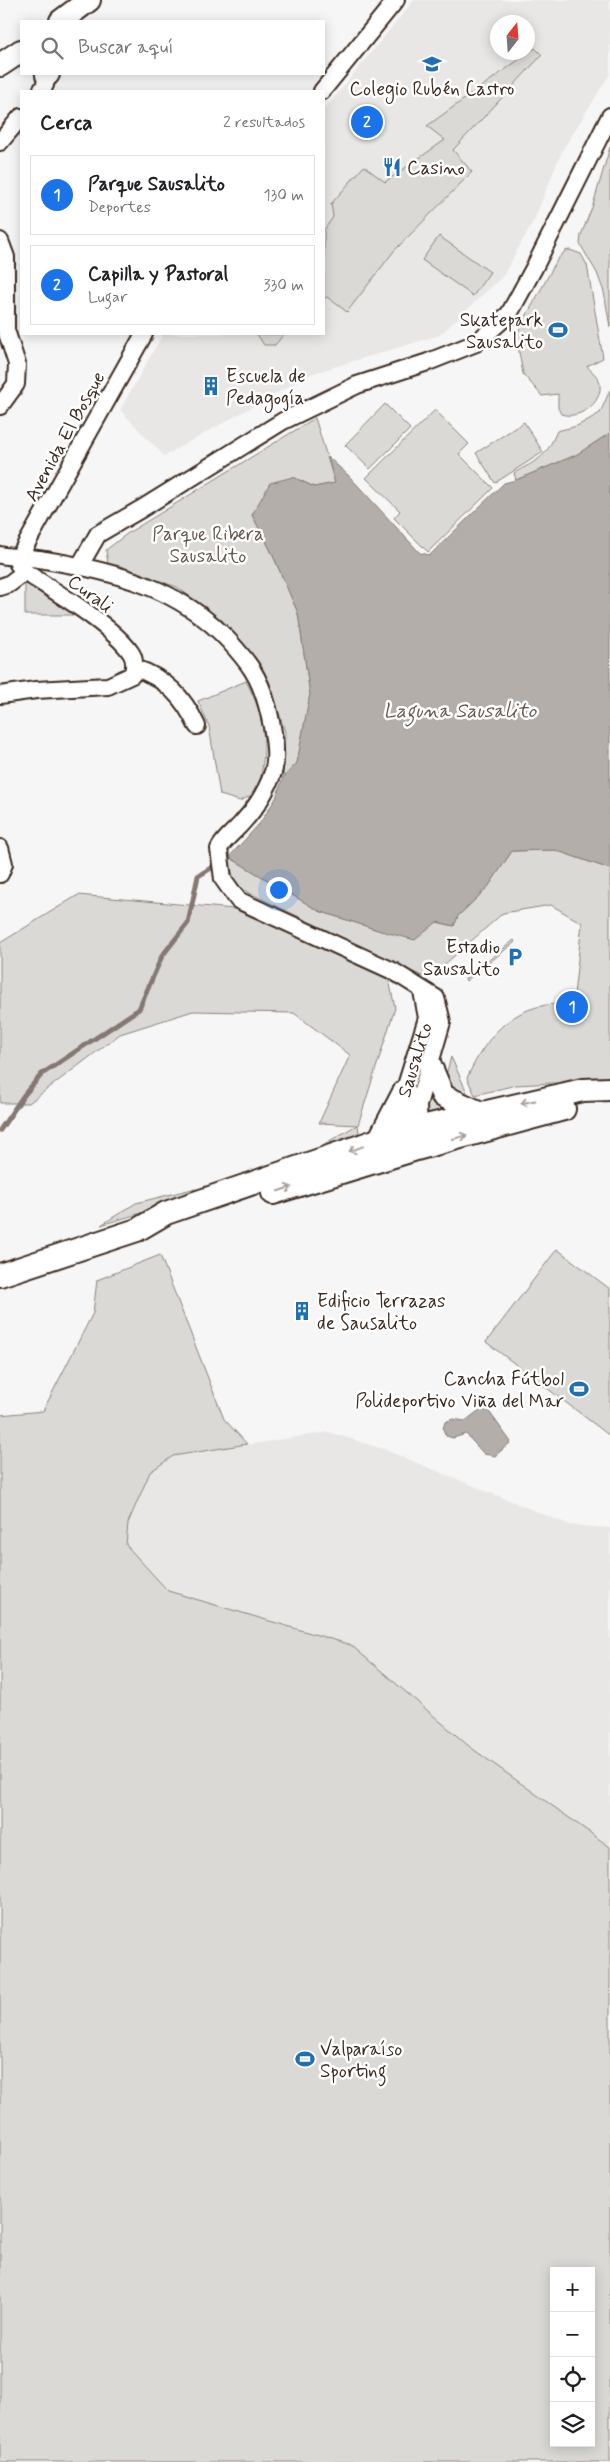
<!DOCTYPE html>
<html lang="es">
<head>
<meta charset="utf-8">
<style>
	body { margin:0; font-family:Mynerve,sans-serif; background:#f6f6f6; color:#202124 }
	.controls { position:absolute; right:15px; bottom:15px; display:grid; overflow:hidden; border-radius:0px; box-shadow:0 2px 12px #0003 }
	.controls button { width:45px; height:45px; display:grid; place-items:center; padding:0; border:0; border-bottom:1px solid #e0e0e0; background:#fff; color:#202124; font:25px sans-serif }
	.compass { position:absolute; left:490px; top:15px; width:45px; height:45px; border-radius:50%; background:#fff; box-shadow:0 2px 12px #0003; rotate:17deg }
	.you { position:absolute; left:278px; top:889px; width:18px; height:18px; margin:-12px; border:4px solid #fff; border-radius:50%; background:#1a73e8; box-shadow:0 0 0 8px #1a73e833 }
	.badge { display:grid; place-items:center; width:32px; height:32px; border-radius:50%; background:#1a73e8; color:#fff; font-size:16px; font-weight:700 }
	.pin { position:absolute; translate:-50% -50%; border:2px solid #fff; box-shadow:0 1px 5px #0006 }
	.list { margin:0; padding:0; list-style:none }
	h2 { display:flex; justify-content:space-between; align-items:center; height:65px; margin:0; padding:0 20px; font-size:21px }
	h2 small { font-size:16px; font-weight:400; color:#757577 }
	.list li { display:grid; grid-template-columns:32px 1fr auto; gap:15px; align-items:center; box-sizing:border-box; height:80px; margin:0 10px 10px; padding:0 10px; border:1px solid #e0e0e0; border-radius:0px }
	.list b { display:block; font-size:19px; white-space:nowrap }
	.list p { margin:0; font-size:16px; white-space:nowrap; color:#757577 }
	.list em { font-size:16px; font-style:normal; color:#757577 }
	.icon { flex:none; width:28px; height:28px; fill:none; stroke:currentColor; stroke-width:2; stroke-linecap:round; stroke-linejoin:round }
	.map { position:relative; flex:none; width:610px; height:2462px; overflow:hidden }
	.search { position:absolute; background:#fff; box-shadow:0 2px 12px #0003; left:20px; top:20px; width:305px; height:55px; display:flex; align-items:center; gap:12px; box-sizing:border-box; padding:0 18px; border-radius:0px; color:#757577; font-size:19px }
	.panel { position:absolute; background:#fff; box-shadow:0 2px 12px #0003; left:20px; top:90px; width:305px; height:245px; border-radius:0px }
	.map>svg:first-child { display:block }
	.built { fill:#e9e7e6; fill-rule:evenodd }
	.green { fill:#dbd9d6; stroke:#8b827a; fill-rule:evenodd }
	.water { fill:#b4aeaa; stroke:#847972 }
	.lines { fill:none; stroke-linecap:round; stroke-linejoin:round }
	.stream { stroke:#847972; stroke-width:5 }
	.minor-casing { stroke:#3b2a1e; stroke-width:20 }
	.secondary-casing { stroke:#3b2a1e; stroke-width:26 }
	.minor { stroke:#fff; stroke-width:16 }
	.secondary { stroke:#fff; stroke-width:22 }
	.oneway { stroke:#a79f9a }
	.labels { text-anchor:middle; stroke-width:5; stroke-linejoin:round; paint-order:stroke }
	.poi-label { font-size:19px; fill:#3b2a1e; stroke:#fff; text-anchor:start }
	.street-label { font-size:19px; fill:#3b2a1e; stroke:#fff }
	.park-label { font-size:19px; fill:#63564c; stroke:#fff }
	.water-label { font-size:20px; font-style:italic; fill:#65584f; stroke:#fff }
</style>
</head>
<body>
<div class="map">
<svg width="610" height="2462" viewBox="0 0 610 2462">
	<rect width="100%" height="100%" fill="#f7f6f6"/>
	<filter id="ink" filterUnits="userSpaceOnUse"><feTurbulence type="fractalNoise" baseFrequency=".02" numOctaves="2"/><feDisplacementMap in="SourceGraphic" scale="10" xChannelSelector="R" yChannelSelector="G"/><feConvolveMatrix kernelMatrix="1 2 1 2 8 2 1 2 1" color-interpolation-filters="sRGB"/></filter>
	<g filter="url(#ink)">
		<g class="built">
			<path d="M414,0h196v74l-48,77 -28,69 -31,56 -63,59 -129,39 -147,82 -44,-46 43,-76h161v-224zM498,22h30v30h-30z"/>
			<polygon points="329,1432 383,1449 570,1525 610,1528 610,1847 470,1747 351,1645 168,1591 126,1545 128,1523 150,1472 173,1456"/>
		</g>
		<g class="green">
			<polygon points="535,48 542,55 453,150 472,172 394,251 347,312 327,297 324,299 324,230 333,217 331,204 364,166 385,182 445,140 427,126"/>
			<polygon points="610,147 610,327 604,292 597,273 580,244 581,235 593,205"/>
			<polygon points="439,236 490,272 473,296 422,260"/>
			<path d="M570,250l11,4 6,11 16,93 -16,8c3,4 8,8 11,12 10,21 -17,43 -37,36l-3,-6v-14l-16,2 -19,-22 -7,-39 41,-75 8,-9z"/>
			<polygon points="257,334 284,334 275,345 264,345"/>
			<path d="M610,390v43l-34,22 -60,25 -2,-7c25,-14 31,-14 43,-42l20,-5 23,-13z"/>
			<polygon points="385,404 410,429 370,469 345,445"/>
			<polygon points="435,410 469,444 459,454 493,488 428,552 394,518 400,511 366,478"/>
			<polygon points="315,418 335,483 314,487 293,477 252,515 271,551 298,613 310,694 297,763 283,778 285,732 269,681 223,621 177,587 108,564 106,550 128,533"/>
			<polygon points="524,422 543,452 495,483 476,453"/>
			<polygon points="25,580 75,615 25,615"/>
			<path d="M246,681c21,39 22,70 11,112l-17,8 -20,-6 -11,-69 -11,-25z"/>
			<path d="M555,850l55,19v211l-94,5 -41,10 -8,-17c22,-48 51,-78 106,-74l9,-81 -31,-18 -48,8 -75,66 -193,-93 -6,-29 90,54 62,20 56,-9 17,4 4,-10 30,-29 24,-36z"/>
			<path d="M78,895l156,14 155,71 6,28 -37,117 1,7c-13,11 -28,15 -45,18l43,-25 -38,-2 31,-68 -56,-42 -101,-2 -73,23 -91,69h-29v-160z"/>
			<polygon points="514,940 515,942 466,981 465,979"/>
			<polygon points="451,1057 470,1099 453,1093 444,1082"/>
			<polygon points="428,1095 432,1095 448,1108 449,1114 426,1116"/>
			<polygon points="192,1189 207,1190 208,1193 101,1225 136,1203"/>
			<polygon points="557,1249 610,1289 610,1436 486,1342"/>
			<path d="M160,1255l64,164 23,25 -74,12 -23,16 -22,51 -2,22 42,46 183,54 119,102 140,100v615h-610v-1047l43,-4 50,-98 4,-33zM554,2271h37v172h-37z"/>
		</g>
		<g class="water">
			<polygon points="610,433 610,869 555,850 512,851 488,887 458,916 454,926 437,922 415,940 381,931 319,911 229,857 260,823 276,798 283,778 297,763 310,694 298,613 271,551 252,515 270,483 293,477 314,487 335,483 328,457 349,476 420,553 430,555 504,483 516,480 576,455"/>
			<polygon points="485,1406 511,1442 495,1456 484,1454 466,1434 453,1438 446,1436 443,1429 445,1422 453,1419 465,1421"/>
		</g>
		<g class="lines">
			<polyline class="stream" points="0,1130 24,1095 42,1074 139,1009 162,956 188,923 198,876 229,857"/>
			<g class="minor-casing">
				<g id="minor">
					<polyline points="41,91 45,85 47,74"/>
					<polyline points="322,91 396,0"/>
					<polyline points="0,142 21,117"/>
					<polyline points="0,241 6,257 6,330 17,364 16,384 0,406"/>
					<path d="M0,555c15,3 30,2 45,5 69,11 135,28 184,81 20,22 30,35 38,64 5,19 12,49 6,67 -6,19 -19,38 -32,52 -7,8 -18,16 -22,25l4,30 15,21 155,71 43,27 6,24 -24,83 1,33"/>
					<polyline points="79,567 98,534 141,509 283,421 357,385 428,362 476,343 509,314 534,268 610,116"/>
					<polyline points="0,587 9,584 25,572"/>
					<path d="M135,668c31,10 49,30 62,58"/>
					<path d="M0,695l36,-5 72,-4 24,-11c3,-7 3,-16 -1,-22 -19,-28 -77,-62 -106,-81l-7,-8 1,-7 125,-223"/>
					<polyline points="0,848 4,864 0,874"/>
					<path id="s1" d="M409,1141l-5,-10v-39l23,-74 -5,-27"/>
				</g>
			</g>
			<g class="secondary-casing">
				<g id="secondary">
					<polyline points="61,21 89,0"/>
					<polyline points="0,65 21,51"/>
					<polyline points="47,75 48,74"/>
					<polyline points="430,1065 443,1096 481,1113"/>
					<polyline points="379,1140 404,1092"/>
					<polyline points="273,1193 413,1150 564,1109"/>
					<polyline points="0,1275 137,1230 166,1213 404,1131 583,1090 610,1089"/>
				</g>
			</g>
			<use href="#minor" class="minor"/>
			<use href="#secondary" class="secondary"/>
		</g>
		<defs><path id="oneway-shaft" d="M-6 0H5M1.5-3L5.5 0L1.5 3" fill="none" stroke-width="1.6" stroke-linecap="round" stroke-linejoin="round" transform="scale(1.25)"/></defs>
		<g class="oneway">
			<use href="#oneway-shaft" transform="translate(528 1102) rotate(168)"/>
			<use href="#oneway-shaft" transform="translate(460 1137) rotate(-15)"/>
			<use href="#oneway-shaft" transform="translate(356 1149) rotate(160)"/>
			<use href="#oneway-shaft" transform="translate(285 1189) rotate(-18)"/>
		</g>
	</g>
	<defs>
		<g id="school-bare" transform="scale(1.5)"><path d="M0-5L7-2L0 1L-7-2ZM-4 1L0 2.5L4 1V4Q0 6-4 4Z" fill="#1f6fb2" stroke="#fff" stroke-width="2.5" paint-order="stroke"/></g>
		<g id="restaurant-bare" transform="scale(1.5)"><path d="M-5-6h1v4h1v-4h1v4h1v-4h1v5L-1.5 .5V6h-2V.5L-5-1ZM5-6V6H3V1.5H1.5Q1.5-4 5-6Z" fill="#1f6fb2" stroke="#fff" stroke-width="2.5" paint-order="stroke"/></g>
		<g id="stadium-bare" transform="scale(1.5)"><path d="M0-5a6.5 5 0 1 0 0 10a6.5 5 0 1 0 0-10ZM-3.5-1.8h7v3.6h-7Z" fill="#1f6fb2" stroke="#fff" stroke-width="2.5" paint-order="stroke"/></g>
		<g id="building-bare" transform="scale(1.5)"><path d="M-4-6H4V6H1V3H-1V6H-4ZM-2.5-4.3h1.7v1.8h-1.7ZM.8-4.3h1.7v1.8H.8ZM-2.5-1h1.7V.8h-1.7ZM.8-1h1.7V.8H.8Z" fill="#1f6fb2" stroke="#fff" stroke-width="2.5" paint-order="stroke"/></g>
		<g id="parking-bare" transform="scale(1.5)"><path d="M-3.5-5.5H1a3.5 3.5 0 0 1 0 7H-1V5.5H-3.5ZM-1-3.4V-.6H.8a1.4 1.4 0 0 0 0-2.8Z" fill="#1f6fb2" stroke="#fff" stroke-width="2.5" paint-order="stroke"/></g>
	</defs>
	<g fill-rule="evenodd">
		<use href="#school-bare" x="432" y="64"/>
		<use href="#restaurant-bare" x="392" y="167"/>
		<use href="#stadium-bare" x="558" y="330"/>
		<use href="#building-bare" x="211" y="386"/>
		<use href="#parking-bare" x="515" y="957"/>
		<use href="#building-bare" x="302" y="1311"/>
		<use href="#stadium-bare" x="579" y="1389"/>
		<use href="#stadium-bare" x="305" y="2059"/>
	</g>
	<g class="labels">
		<g class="poi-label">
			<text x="432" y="95" text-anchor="middle">Colegio Rubén Castro</text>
			<text x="407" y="174">Casino</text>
			<text x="543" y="326" text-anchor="end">Skatepark<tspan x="543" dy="22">Sausalito</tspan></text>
			<text x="226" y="382">Escuela de<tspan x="226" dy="22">Pedagogía</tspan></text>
			<text x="500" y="953" text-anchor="end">Estadio<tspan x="500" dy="22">Sausalito</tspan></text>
			<text x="317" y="1307">Edificio Terrazas<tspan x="317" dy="22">de Sausalito</tspan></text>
			<text x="564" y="1385" text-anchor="end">Cancha Fútbol<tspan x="564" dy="22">Polideportivo Viña del Mar</tspan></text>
			<text x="320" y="2055">Valparaíso<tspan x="320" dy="22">Sporting</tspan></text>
		</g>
		<g class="street-label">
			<text transform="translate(64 436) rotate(-61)" y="7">Avenida El Bosque</text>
			<text transform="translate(91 593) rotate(36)" y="7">Curali</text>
			<text dy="7" stroke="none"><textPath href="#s1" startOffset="84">Sausalito</textPath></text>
		</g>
		<g class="park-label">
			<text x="208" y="540">Parque Ribera<tspan x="208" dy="22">Sausalito</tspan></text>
		</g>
		<g class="water-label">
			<text x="460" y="717">Laguna Sausalito</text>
		</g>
	</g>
</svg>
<div class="controls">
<button>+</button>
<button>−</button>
<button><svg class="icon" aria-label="locate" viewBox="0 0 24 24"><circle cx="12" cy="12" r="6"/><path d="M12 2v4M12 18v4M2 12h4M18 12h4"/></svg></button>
<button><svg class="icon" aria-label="layers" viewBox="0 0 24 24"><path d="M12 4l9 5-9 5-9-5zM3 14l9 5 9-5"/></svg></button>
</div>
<svg class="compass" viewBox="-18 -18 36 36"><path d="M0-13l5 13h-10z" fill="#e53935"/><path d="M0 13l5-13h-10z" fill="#757577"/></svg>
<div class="you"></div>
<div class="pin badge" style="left:572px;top:1007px">1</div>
<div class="pin badge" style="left:367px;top:122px">2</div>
<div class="search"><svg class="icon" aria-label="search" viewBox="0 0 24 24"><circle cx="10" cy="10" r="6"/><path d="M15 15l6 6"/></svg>Buscar aquí</div>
<section class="panel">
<h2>Cerca<small>2 resultados</small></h2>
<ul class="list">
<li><span class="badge">1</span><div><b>Parque Sausalito</b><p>Deportes</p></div><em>130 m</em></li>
<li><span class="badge">2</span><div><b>Capilla y Pastoral</b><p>Lugar</p></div><em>330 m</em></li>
</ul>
</section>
</div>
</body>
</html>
